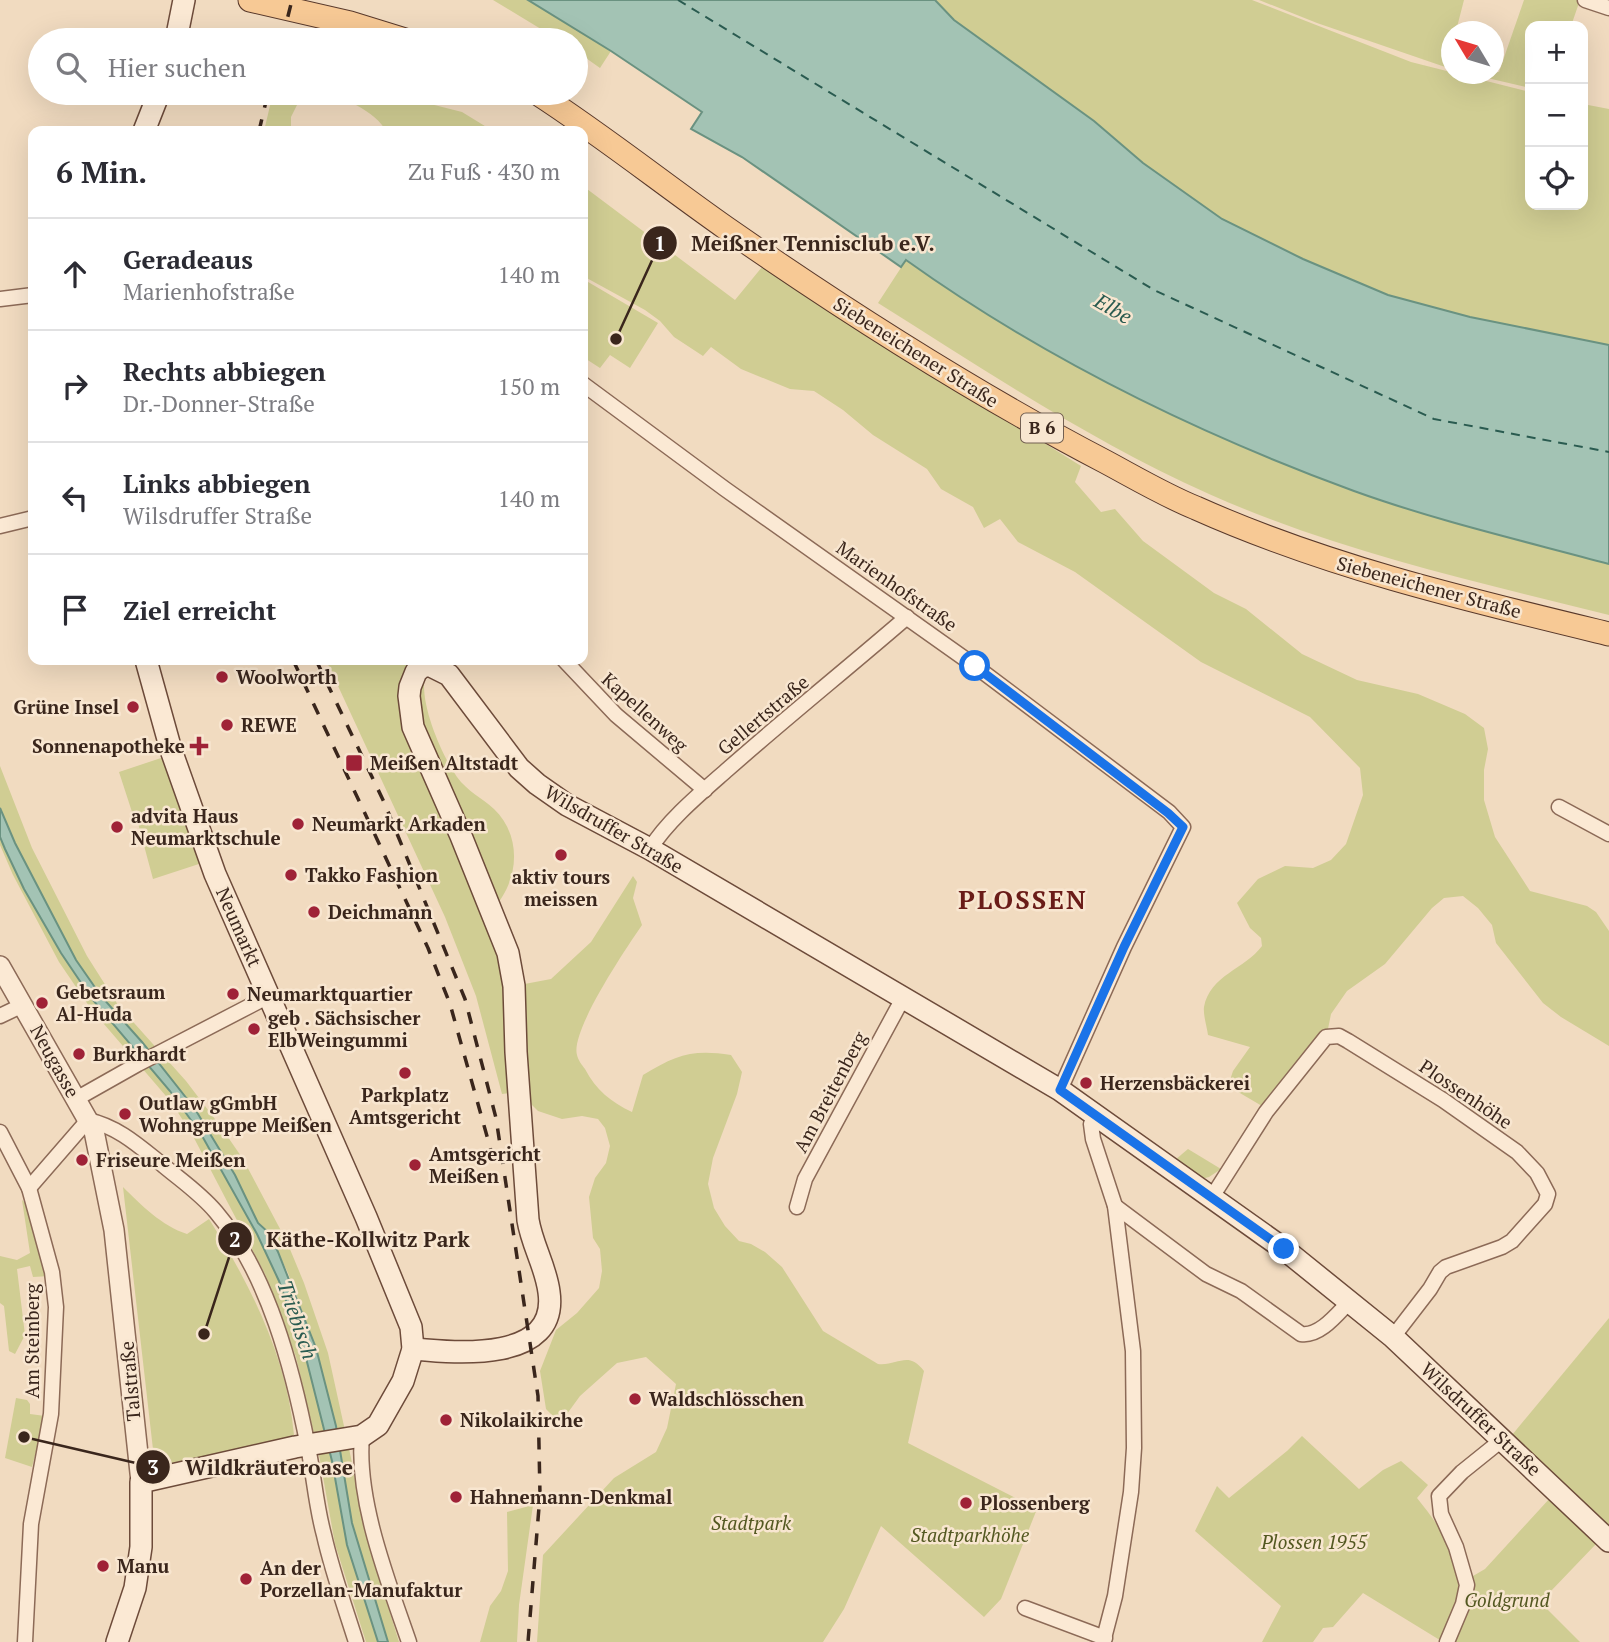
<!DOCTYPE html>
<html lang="de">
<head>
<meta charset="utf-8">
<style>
	body { margin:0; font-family:"PT Serif",serif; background:#f7f7f7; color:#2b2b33 }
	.controls { position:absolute; right:21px; top:21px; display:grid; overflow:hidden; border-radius:14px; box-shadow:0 7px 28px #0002 }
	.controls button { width:63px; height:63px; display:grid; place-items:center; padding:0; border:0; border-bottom:2px solid #e1e1e2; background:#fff; color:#2b2b33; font:35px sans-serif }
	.compass { position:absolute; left:1441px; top:21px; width:63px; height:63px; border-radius:50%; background:#fff; box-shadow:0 7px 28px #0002; rotate:308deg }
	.stop { position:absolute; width:21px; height:21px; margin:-16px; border:5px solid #1a73e8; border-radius:50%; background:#fff }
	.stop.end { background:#1a73e8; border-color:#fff; box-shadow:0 2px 7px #0008 }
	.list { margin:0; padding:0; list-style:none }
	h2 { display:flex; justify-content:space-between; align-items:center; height:91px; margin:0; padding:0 28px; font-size:30px }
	h2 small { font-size:23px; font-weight:400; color:#7c7c81 }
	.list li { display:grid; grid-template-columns:46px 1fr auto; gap:21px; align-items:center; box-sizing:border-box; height:112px; padding:0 28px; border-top:2px solid #e1e1e2 }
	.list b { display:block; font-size:26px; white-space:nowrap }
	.list p { margin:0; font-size:23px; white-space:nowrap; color:#7c7c81 }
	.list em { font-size:23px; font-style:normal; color:#7c7c81 }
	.icon { flex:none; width:38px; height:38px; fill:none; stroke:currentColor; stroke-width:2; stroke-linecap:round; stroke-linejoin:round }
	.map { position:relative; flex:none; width:1609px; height:1642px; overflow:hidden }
	.search { position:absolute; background:#fff; box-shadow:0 7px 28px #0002; left:28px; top:28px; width:560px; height:77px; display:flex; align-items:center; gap:18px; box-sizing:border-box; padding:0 24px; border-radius:38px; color:#7c7c81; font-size:26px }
	.panel { position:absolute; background:#fff; box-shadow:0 7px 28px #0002; left:28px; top:126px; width:560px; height:539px; border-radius:14px }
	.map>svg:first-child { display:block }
	.green { fill:#d0cd93 }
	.water { fill:#a3c3b4; stroke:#6a9281; stroke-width:2 }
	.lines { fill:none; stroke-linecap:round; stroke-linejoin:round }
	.ferry { stroke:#2a5b50; stroke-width:2; stroke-dasharray:9 7; stroke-linecap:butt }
	.minor-casing { stroke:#8c6a57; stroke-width:17 }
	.tertiary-casing { stroke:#8c6a57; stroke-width:22 }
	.secondary-casing { stroke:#6d4b3a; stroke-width:24 }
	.primary-casing { stroke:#59392b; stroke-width:25 }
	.minor { stroke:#fbe9d4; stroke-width:14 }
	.tertiary { stroke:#fbe9d4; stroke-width:19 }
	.secondary { stroke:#fbe9d4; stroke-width:21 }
	.primary { stroke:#f7c995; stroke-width:23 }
	.rail { stroke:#3a261c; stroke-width:3.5; stroke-dasharray:12 12; stroke-linecap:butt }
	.route { stroke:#1a73e8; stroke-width:9 }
	.poi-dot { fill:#9f2237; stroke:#f8e6d0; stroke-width:2.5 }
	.labels { text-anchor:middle; stroke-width:5; stroke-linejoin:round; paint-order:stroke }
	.shield { fill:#f8e6d0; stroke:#736052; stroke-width:2 }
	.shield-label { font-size:18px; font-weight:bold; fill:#3a261c }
	.street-label { font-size:19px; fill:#3a261c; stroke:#f8e6d0 }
	.poi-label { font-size:19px; font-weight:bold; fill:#3a261c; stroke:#f8e6d0; text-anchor:start }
	.park-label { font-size:19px; font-style:italic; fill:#535821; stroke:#f8e6d0 }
	.water-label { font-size:21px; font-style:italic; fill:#2a5b50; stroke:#f8e6d0 }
	.district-label { font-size:26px; font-weight:bold; letter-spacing:2px; fill:#6a1c18; stroke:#f8e6d0 }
	.leader { fill:none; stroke:#3a261c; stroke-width:2.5 }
	.callout-dot { fill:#3a261c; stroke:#f8e6d0; stroke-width:2.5 }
	.mark-label { font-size:21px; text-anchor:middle; font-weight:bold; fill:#fff }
	.callout-label { font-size:21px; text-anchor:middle; font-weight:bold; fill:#3a261c; stroke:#f8e6d0; stroke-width:5; stroke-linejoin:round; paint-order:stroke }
</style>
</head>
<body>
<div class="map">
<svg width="1609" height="1642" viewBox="0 0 1609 1642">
	<rect width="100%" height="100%" fill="#f1dbc0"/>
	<g class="green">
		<polygon points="493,0 528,0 611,51 600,68 576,51 576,40 559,40"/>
		<polygon points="935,0 1252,0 1411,62 1530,92 1530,205 1583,205 1583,104 1609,109 1609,345 1470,317 1388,295 1303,259 1222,219 1143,163 1094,121 953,20"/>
		<polygon points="1259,0 1464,0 1456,31 1452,32 1449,56 1451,57 1451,69 1317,23"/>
		<polygon points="1524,0 1580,0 1571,26 1530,26 1530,88 1470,74 1499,72"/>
		<path d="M273,93h114l75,19 31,19h-107c-9,-19 -48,-38 -69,-37 -6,0 -12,4 -17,5l-9,18v14h-27z"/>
		<path d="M583,186l152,114 27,-33c103,71 213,132 319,199l-6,16 26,30 14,-3 28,32 71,52 32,16 56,45 55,26 61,14 47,20 19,14 4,21 -4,21v30l11,37 35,54 57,15 9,6 13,19v115l-48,-29 -18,-14 -47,-60 -4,-18 -14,-17 -15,-12 -19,2 -12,10 -47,56 -38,27 -16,23 -4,20 -49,51 -16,21 -34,-20 5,-15 17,-24 -42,-12c-1,-8 -5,-20 -4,-28 6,-32 41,-38 58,-61l-1,-8 -11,-10 -13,-25 21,-24 27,-13 28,2 18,-8 15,-16 17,-49 -3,-27 -50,-51 -109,-55 -126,-90 -57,-30 -18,-23 -16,9 -11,-21 -32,-18 -14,-20 -54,-34 -30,-25 -29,-19 -24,-2 -49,-20 -30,-22 -8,9 -29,-19 -14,-16 -15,-11 -62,-34z"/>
		<path d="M906,260c136,98 290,173 448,231 81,29 171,51 255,73v51c-136,-34 -272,-64 -400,-121 -117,-52 -223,-123 -331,-191z"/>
		<polygon points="583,279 658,323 630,368 610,355 600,368 583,357"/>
		<path d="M326,660h103c-2,8 -6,18 -5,26 0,27 18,69 33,91 10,14 25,21 37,32 29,28 25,73 -2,101l22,76 37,-7 40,-37 42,-66 4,6 -4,16 9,27c-15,22 -72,106 -65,130 1,5 5,10 8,14 11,21 26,33 47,43l11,-37c33,-20 49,-26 88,-20l11,17 -5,22 -24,64 -5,26 6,24 11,18 14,15 12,3 14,8 17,15 41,64 55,33c20,2 30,-14 46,7l-16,72 129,66 -36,90 -17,18 -103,-91 -37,83 -21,33h-286l6,-87 71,-77 42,-26 11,-24 9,-44 -30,-27 -29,6 -37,33 -16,22 -8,1 -10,-10 -6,-38 16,-41 21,-17 22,-25 3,-17 -2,-22 -7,-11 -4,-41 6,-19 11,-15 4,-17 -5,-18 -7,-9 -16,-3 -20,3 -24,-8 -19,-19 -17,2 -26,-98 -31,-79z"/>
		<polygon points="164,757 202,863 153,879 135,812 132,812 119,772"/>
		<polygon points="0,766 32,848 87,956 118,1005 186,1081 221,1127 243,1159 287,1242 304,1283 328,1353 351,1458 364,1529 399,1642 388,1642 352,1523 336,1426 316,1348 288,1273 269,1233 258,1223 235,1175 195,1109 142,1042 101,996 76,960 15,843 0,808"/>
		<polygon points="0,837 24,889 61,953 125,1037 170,1091 201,1134 257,1234 279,1281 305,1354 332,1461 347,1545 378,1642 366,1642 335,1544 320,1460 296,1357 265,1274 194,1138 172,1103 91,1009 59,962 13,875 0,845"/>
		<polygon points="1188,1149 1221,1169 1209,1177 1201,1179 1175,1160"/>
		<path d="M123,1187c18,18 39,39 64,47l22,-15c41,65 78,138 85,216l-8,5 -121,25 -7,-1 -4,-6z"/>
		<polygon points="22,1200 30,1207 50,1276 33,1277 30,1266 17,1269 25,1335 15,1354 9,1351 4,1306 0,1303 0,1256 17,1260 30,1253"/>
		<polygon points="1609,1318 1609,1525 1512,1435"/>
		<polygon points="16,1398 27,1400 30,1404 30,1414 45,1416 32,1467 5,1458"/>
		<path d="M1302,1436l57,53 24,-19 18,-9 27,24 -11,13c23,29 50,64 41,103 -3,14 -10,28 -15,41l-80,-49 -30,34 -10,1 -10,14h-51l19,-36 -86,-75 22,-45 12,12 58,-47z"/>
		<polygon points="1551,1497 1596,1544 1550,1592 1545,1607 1580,1642 1452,1642 1465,1612 1473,1576 1485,1569"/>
		<polygon points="533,1505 519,1605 517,1642 480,1642 490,1606 501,1591 508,1571 507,1512"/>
	</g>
	<g class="water">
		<path d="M528,0h407l19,20 140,101 49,42 79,56 81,40 85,36 82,22 139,28v219c-85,-23 -172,-43 -255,-73 -158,-58 -311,-133 -448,-231l-5,7 -159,-110 -51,-28 11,-17 -91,-61z"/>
		<polygon points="0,808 15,843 76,960 101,996 142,1042 195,1109 235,1175 258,1223 269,1233 278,1252 316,1348 336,1426 352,1523 388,1642 378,1642 347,1545 332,1461 305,1354 279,1281 257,1234 201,1134 170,1091 92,999 61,953 24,889 5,849 0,837"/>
	</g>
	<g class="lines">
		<polyline class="ferry" points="678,0 1154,290 1434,419 1609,452"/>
		<g class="minor-casing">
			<g id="minor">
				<polyline points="1585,0 1609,8"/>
				<polyline points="0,299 33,295"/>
				<polyline points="583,384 725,489 975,666 1169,812 1183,827 1124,947 1060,1090"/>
				<polyline points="0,526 33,518"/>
				<polyline points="564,660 616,715 705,790"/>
				<polyline points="1559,807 1609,834"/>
				<path d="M650,849c18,-29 52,-57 78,-80 59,-52 120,-101 179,-152"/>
				<polyline points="0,1016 23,1005"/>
				<polyline points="76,1099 138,1064 269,996"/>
				<polyline points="1097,1115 1091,1124 1093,1139 1115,1206 1133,1351 1134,1448 1131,1492 1115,1596 1103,1642"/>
				<polyline points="0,1132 29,1188 52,1272 56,1307 51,1414 31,1524 25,1642"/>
				<path d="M29,1188l59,-68c31,7 52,27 76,46 18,15 37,28 52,46 52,61 77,158 92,235 6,29 8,59 16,88 8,36 21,72 32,107"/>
				<polyline points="1212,1197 1266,1112 1326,1037 1339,1036 1348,1041 1443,1100 1517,1152 1537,1173 1548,1194 1545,1204 1512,1241 1502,1247 1446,1267 1440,1272 1430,1289 1393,1337"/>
				<path d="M1115,1206l91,68 35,17 60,43c19,3 37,-21 49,-33"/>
				<polyline points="797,1207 805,1179 903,998"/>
				<path d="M362,1436c-6,64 26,145 47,206"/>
				<polyline points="1025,1608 1105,1638"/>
				<polyline points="1447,1642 1463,1604 1467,1585 1456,1547 1441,1514 1439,1496 1462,1472 1503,1439"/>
			</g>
		</g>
		<g class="tertiary-casing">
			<polyline id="tertiary" points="0,966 94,1131 114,1230 141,1482"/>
		</g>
		<g class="secondary-casing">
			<g id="secondary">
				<polyline points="176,40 184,0"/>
				<polyline points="144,131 159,93"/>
				<path d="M413,1349c43,4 146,14 136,-57 -3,-25 -17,-47 -21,-72l-12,-168 -2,-66 -6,-33 -47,-117 -48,-109 -4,-31 1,-9 6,-15 7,-6h8l18,9 70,93 18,16 30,21 83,44 410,241 224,159 109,88 216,204"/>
				<polyline points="117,1642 135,1588 141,1547 141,1482 295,1447 362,1436 378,1425 403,1381 413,1349 411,1327 366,1217 215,874 171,750 146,660"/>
			</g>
		</g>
		<g class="primary-casing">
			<g id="primary">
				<polyline points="250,0 350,23 405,40"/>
				<path d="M537,93c65,42 125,90 189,135 121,84 246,164 378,233 30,16 60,34 92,47 132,59 272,92 413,126"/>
			</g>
		</g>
		<use href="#minor" class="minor"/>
		<use href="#tertiary" class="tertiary"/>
		<use href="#secondary" class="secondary"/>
		<use href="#primary" class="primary"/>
		<g class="rail">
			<polyline points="282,40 292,0"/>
			<polyline points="259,131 268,93"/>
			<polyline points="293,660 428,948 450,1004 492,1154"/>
			<polyline points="316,660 384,802 465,999 496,1118 538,1396 540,1495 528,1642"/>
		</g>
	</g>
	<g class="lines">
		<polyline class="route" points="975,666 1168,813 1183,827 1124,947 1060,1090 1284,1249"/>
	</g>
	<g class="poi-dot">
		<circle cx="222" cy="677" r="7"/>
		<circle cx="133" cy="707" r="7"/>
		<circle cx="227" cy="725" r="7"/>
		<path d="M195.5 735.5h7v7h7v7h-7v7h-7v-7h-7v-7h7z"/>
		<rect x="345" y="754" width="18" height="18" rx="3.5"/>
		<circle cx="298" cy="824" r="7"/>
		<circle cx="117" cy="827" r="7"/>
		<circle cx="561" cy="855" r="7"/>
		<circle cx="291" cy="875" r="7"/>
		<circle cx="314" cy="912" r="7"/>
		<circle cx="233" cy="994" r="7"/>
		<circle cx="42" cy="1003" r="7"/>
		<circle cx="254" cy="1029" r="7"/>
		<circle cx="79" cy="1054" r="7"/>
		<circle cx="405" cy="1073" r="7"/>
		<circle cx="1086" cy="1083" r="7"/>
		<circle cx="125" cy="1114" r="7"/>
		<circle cx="82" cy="1160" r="7"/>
		<circle cx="415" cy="1165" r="7"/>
		<circle cx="635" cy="1399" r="7"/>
		<circle cx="446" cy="1420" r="7"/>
		<circle cx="456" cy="1497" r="7"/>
		<circle cx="966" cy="1503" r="7"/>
		<circle cx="103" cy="1566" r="7"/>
		<circle cx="246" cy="1579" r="7"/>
	</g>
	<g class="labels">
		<rect class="shield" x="1021" y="413.5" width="42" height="29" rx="5"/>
		<g class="shield-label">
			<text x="1042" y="434">B 6</text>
		</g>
		<g class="street-label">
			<text transform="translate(916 352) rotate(32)" y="7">Siebeneichener Straße</text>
			<text transform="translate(897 586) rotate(35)" y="7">Marienhofstraße</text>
			<text transform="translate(1429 587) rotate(15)" y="7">Siebeneichener Straße</text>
			<text transform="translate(645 712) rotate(42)" y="7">Kapellenweg</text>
			<text transform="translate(763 715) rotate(-40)" y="7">Gellertstraße</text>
			<text transform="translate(614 829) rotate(30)" y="7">Wilsdruffer Straße</text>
			<text transform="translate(239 927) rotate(66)" y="7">Neumarkt</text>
			<text transform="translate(55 1061) rotate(61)" y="7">Neugasse</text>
			<text transform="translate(830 1092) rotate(-62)" y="7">Am Breitenberg</text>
			<text transform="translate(1466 1094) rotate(34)" y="7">Plossenhöhe</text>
			<text transform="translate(32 1341) rotate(-90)" y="7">Am Steinberg</text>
			<text transform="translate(130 1381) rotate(-95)" y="7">Talstraße</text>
			<text transform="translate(1481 1419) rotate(43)" y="7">Wilsdruffer Straße</text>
		</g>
		<g class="poi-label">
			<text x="236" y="684">Woolworth</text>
			<text x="119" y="714" text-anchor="end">Grüne Insel</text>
			<text x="241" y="732">REWE</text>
			<text x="185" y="753" text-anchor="end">Sonnenapotheke</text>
			<text x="370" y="770">Meißen Altstadt</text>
			<text x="131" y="823">advita Haus<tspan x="131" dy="22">Neumarktschule</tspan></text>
			<text x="312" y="831">Neumarkt Arkaden</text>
			<text x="305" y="882">Takko Fashion</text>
			<text x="561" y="884" text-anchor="middle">aktiv tours<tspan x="561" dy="22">meissen</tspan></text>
			<text x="328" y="919">Deichmann</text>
			<text x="56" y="999">Gebetsraum<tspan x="56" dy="22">Al-Huda</tspan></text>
			<text x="247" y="1001">Neumarktquartier</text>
			<text x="268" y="1025">geb . Sächsischer<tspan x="268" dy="22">ElbWeingummi</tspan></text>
			<text x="93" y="1061">Burkhardt</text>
			<text x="1100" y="1090">Herzensbäckerei</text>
			<text x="405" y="1102" text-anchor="middle">Parkplatz<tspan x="405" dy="22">Amtsgericht</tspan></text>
			<text x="139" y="1110">Outlaw gGmbH<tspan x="139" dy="22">Wohngruppe Meißen</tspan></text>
			<text x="429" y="1161">Amtsgericht<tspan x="429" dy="22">Meißen</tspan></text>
			<text x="96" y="1167">Friseure Meißen</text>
			<text x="649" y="1406">Waldschlösschen</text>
			<text x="460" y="1427">Nikolaikirche</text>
			<text x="470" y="1504">Hahnemann-Denkmal</text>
			<text x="980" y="1510">Plossenberg</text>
			<text x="117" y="1573">Manu</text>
			<text x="260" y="1575">An der<tspan x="260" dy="22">Porzellan-Manufaktur</tspan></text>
		</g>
		<g class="park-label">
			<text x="751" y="1530">Stadtpark</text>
			<text x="970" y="1542">Stadtparkhöhe</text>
			<text x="1314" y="1549">Plossen 1955</text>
			<text x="1507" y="1607">Goldgrund</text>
		</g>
		<g class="water-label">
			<text transform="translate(1113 309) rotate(30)" y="7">Elbe</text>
			<text transform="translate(297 1320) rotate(71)" y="7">Triebisch</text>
		</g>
		<g class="district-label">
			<text x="1023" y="909">PLOSSEN</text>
		</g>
	</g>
	<path class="leader" d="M616 339L660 243M204 1334L235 1239M24 1437L153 1467"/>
	<g class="callout-dot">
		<circle cx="616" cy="339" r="7"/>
		<circle cx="204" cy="1334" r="7"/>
		<circle cx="24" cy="1437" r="7"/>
		<circle cx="660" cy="243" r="18"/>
		<circle cx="235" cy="1239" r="18"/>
		<circle cx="153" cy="1467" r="18"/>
	</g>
	<g class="mark-label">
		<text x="660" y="251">1</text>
		<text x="235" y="1247">2</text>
		<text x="153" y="1475">3</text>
	</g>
	<g class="callout-label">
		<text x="813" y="251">Meißner Tennisclub e.V.</text>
		<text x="368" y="1247">Käthe-Kollwitz Park</text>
		<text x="269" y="1475">Wildkräuteroase</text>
	</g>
</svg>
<div class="controls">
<button>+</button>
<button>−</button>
<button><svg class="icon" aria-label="locate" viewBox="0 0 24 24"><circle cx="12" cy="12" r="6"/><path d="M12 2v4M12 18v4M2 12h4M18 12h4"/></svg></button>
</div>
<svg class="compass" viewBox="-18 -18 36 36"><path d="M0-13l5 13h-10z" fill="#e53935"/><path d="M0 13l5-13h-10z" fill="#7c7c81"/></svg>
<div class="stop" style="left:975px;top:666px"></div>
<div class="stop end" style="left:1284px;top:1249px"></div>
<div class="search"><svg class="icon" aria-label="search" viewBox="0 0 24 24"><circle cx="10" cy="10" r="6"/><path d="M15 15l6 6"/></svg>Hier suchen</div>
<section class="panel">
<h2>6 Min.<small>Zu Fuß · 430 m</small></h2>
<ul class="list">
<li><svg class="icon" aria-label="ahead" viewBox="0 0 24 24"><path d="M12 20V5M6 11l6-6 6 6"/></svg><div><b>Geradeaus</b><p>Marienhofstraße</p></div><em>140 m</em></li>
<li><svg class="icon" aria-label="right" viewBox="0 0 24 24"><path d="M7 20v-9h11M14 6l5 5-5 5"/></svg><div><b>Rechts abbiegen</b><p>Dr.-Donner-Straße</p></div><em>150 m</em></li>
<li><svg class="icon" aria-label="left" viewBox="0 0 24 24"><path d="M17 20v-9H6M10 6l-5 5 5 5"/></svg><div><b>Links abbiegen</b><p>Wilsdruffer Straße</p></div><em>140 m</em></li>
<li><svg class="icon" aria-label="arrive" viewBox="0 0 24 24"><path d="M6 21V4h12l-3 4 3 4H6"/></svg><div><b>Ziel erreicht</b></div></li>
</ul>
</section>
</div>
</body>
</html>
